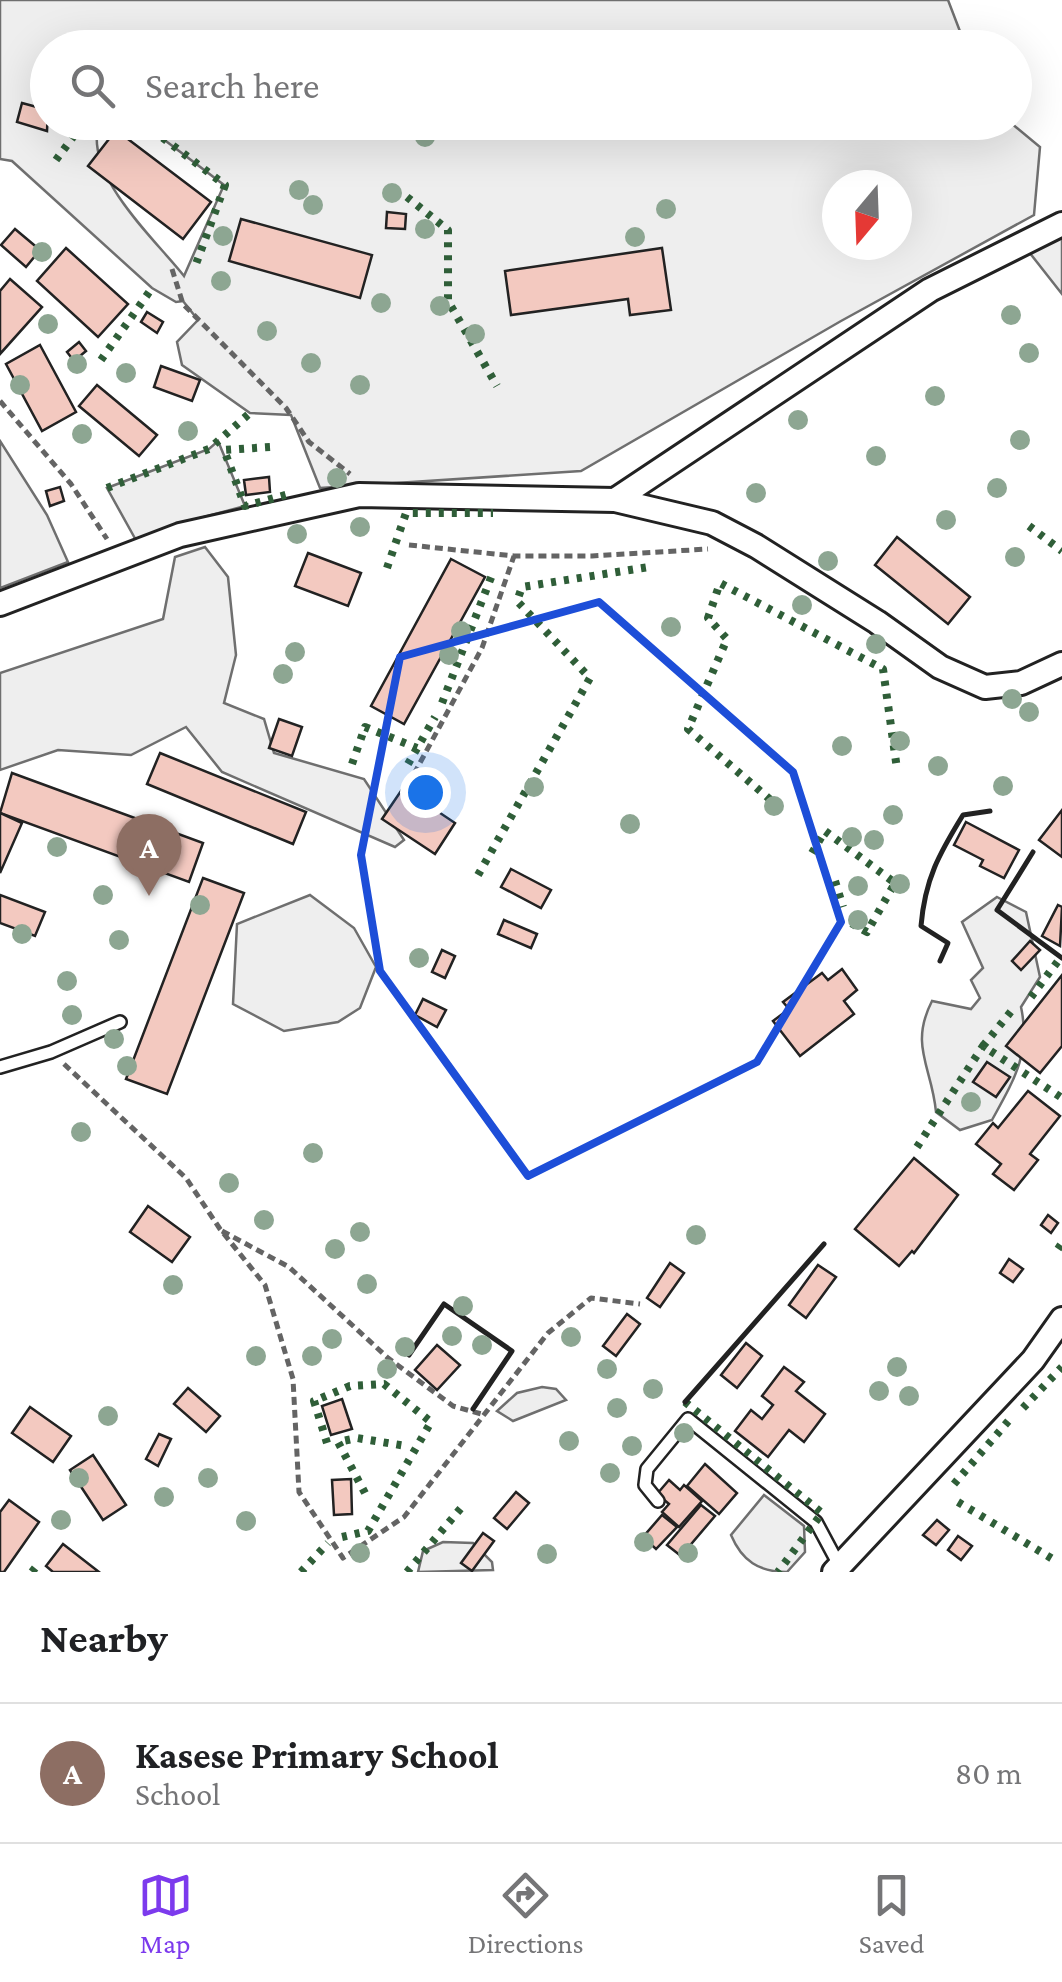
<!DOCTYPE html>
<html lang="en">
<head>
<meta charset="utf-8">
<style>
	body { margin:0; font-family:"Crimson Pro",serif; background:#f6f6f6; color:#202124 }
	.compass { position:absolute; left:822px; top:170px; width:90px; height:90px; border-radius:50%; background:#fff; box-shadow:0 10px 40px #0002; rotate:199deg }
	.you { position:absolute; left:425px; top:792px; width:35px; height:35px; margin:-25px; border:8px solid #fff; border-radius:50%; background:#1a73e8; box-shadow:0 0 0 15px #1a73e833 }
	.badge { display:grid; place-items:center; width:65px; height:65px; border-radius:50%; background:#7c3aed; color:#fff; font-size:32px; font-weight:700 }
	.pin { position:absolute; translate:-50% -82px; filter:drop-shadow(0 2px 5px #0008) }
	.pin::after { content:''; position:absolute; top:52px; width:35px; height:30px; background:inherit; clip-path:polygon(0 0,100% 0,50% 100%) }
	.list { margin:0; padding:0; list-style:none }
	h2 { display:flex; justify-content:space-between; align-items:center; height:130px; margin:0; padding:0 40px; font-size:42px }
	h2 small { font-size:32px; font-weight:400; color:#757577 }
	.list li { display:grid; grid-template-columns:65px 1fr auto; gap:30px; align-items:center; box-sizing:border-box; height:140px; padding:0 40px; border-top:2px solid #e0e0e0 }
	.list b { display:block; font-size:38px; white-space:nowrap }
	.list p { margin:0; font-size:32px; white-space:nowrap; color:#757577 }
	.list em { font-size:32px; font-style:normal; color:#757577 }
	.icon { flex:none; width:55px; height:55px; fill:none; stroke:currentColor; stroke-width:2; stroke-linecap:round; stroke-linejoin:round }
	.map { position:relative; flex:none; width:1062px; height:1572px; overflow:hidden }
	.search { position:absolute; background:#fff; box-shadow:0 10px 40px #0002; left:30px; right:30px; top:30px; height:110px; display:flex; align-items:center; gap:25px; box-sizing:border-box; padding:0 35px; border-radius:55px; color:#757577; font-size:38px }
	.sheet { height:270px; background:#fff }
	nav { display:flex; justify-content:space-around; align-items:center; box-sizing:border-box; height:140px; border-top:2px solid #e0e0e0; background:#fff; font-size:28px; color:#757577 }
	nav a { display:grid; justify-items:center; gap:5px }
	nav .on { color:#7c3aed }
	.map>svg:first-child { display:block }
	.green { fill:#eee; stroke:#6f6f6f; stroke-width:2.5; fill-rule:evenodd }
	.building { fill:#f3c9c0; stroke:#222; stroke-width:2.5 }
	.lines { fill:none; stroke-linecap:round; stroke-linejoin:round }
	.service-casing { stroke:#222; stroke-width:16 }
	.minor-casing { stroke:#222; stroke-width:28 }
	.path { stroke:#646464; stroke-width:5; stroke-dasharray:8 5; stroke-linecap:butt }
	.service { stroke:#fff; stroke-width:11 }
	.minor { stroke:#fff; stroke-width:22 }
	.hedge { stroke:#2f5e38; stroke-width:8; stroke-dasharray:5 8; stroke-linecap:butt }
	.wall { stroke:#222; stroke-width:5 }
	.tree { fill:#8da692 }
	.marked { fill:none; stroke:#1d4ed8; stroke-width:8; stroke-linejoin:round }
</style>
</head>
<body>
<div class="map">
<svg width="1062" height="1572" viewBox="0 0 1062 1572">
	<rect width="100%" height="100%" fill="#fff"/>
	<g class="green">
		<path d="M0,0h948l18,47 -918,1v74l51,1c-16,52 55,115 85,153l40,-91 -82,-62h869l29,24 -6,68 -193,106 -260,150 -261,17 -29,-73 -41,-2 -68,-48 -5,-23 21,-22 -15,-19 -7,1 -24,-14 -140,-127 -12,-2zM837,185h60v60h-60z"/>
		<polygon points="1062,238 1062,294 1029,252"/>
		<polygon points="0,441 47,515 68,562 0,588"/>
		<polygon points="218,441 245,506 189,521 137,542 107,488 209,449"/>
		<polygon points="205,547 228,577 236,655 224,703 264,719 274,753 364,779 404,840 395,847 222,772 186,727 131,755 58,750 0,770 0,673 163,619 175,557"/>
		<polygon points="310,895 354,928 376,967 360,1008 338,1022 284,1031 233,1004 237,924"/>
		<path d="M997,897l29,15 14,65 -19,30c10,46 -7,73 -29,113l-32,10 -24,-18c-4,-45 -27,-66 -4,-111l39,8 9,-11 -9,-18 12,-12 -21,-46z"/>
		<polygon points="542,1387 556,1389 566,1400 513,1421 497,1411 517,1393"/>
		<path d="M764,1495l40,31 1,26 -18,20c-28,0 -45,-11 -56,-37z"/>
		<polygon points="443,1542 473,1543 492,1562 493,1570 418,1572 423,1551"/>
	</g>
	<g class="building">
		<polygon points="22,103 48,110 47,131 17,122"/>
		<polygon points="116,130 211,202 183,239 88,166"/>
		<polygon points="387,212 406,214 405,229 386,228"/>
		<polygon points="241,219 372,255 360,298 229,261"/>
		<polygon points="15,229 40,250 26,267 1,245"/>
		<polygon points="66,248 128,304 98,337 37,281"/>
		<polygon points="662,248 671,310 630,315 628,299 511,315 505,271"/>
		<polygon points="10,279 42,307 0,354 0,291"/>
		<polygon points="147,312 163,322 157,333 141,322"/>
		<polygon points="79,342 86,351 74,361 67,352"/>
		<polygon points="40,345 76,412 42,431 6,364"/>
		<polygon points="161,366 200,380 192,401 154,387"/>
		<polygon points="97,385 157,435 139,456 79,406"/>
		<polygon points="269,477 270,492 246,495 244,480"/>
		<polygon points="60,487 64,501 50,506 46,491"/>
		<polygon points="897,537 970,597 948,624 875,565"/>
		<polygon points="308,553 361,573 348,606 295,586"/>
		<polygon points="451,559 485,577 404,724 371,706"/>
		<polygon points="279,719 302,727 292,756 269,748"/>
		<polygon points="160,753 306,812 293,844 147,784"/>
		<polygon points="12,773 203,843 189,882 0,813"/>
		<polygon points="403,788 455,823 435,854 382,819"/>
		<polygon points="1062,810 1062,857 1039,840"/>
		<polygon points="0,813 22,823 0,873"/>
		<polygon points="966,822 1019,850 1004,878 980,866 983,860 954,845"/>
		<polygon points="511,869 551,890 541,908 501,887"/>
		<polygon points="203,878 244,893 167,1094 126,1079"/>
		<polygon points="0,895 45,912 35,936 0,923"/>
		<polygon points="1058,905 1062,907 1060,946 1042,936"/>
		<polygon points="504,920 537,934 531,948 498,934"/>
		<polygon points="1030,941 1040,950 1021,970 1012,961"/>
		<polygon points="442,950 455,956 445,978 432,972"/>
		<polygon points="842,969 857,990 844,1001 854,1014 800,1056 773,1021 789,1009 783,1002 822,973 828,980"/>
		<polygon points="1062,975 1062,1046 1040,1073 1006,1046"/>
		<polygon points="423,999 446,1010 437,1027 415,1015"/>
		<polygon points="987,1062 1010,1077 996,1097 973,1082"/>
		<polygon points="1028,1091 1060,1116 1030,1154 1038,1160 1014,1190 993,1174 1001,1164 976,1144 993,1123 998,1128"/>
		<polygon points="914,1158 958,1195 914,1253 912,1251 899,1266 855,1229"/>
		<polygon points="148,1206 190,1237 172,1262 130,1232"/>
		<polygon points="1048,1215 1058,1223 1051,1233 1041,1225"/>
		<polygon points="1009,1259 1023,1269 1013,1282 1000,1273"/>
		<polygon points="670,1263 684,1273 660,1307 647,1298"/>
		<polygon points="818,1265 836,1277 806,1318 789,1305"/>
		<polygon points="627,1314 640,1324 616,1356 603,1346"/>
		<polygon points="746,1343 762,1356 737,1388 721,1375"/>
		<polygon points="437,1345 460,1365 437,1390 415,1370"/>
		<polygon points="784,1367 804,1382 796,1391 825,1414 804,1442 789,1430 768,1457 735,1431 751,1410 762,1419 773,1405 762,1396"/>
		<polygon points="188,1388 220,1416 206,1432 174,1404"/>
		<polygon points="342,1399 352,1429 331,1435 322,1406"/>
		<polygon points="30,1407 71,1436 53,1462 12,1433"/>
		<polygon points="159,1434 171,1439 158,1466 146,1459"/>
		<polygon points="93,1455 126,1505 103,1520 70,1470"/>
		<polygon points="705,1464 737,1493 719,1514 687,1486"/>
		<polygon points="351,1479 352,1514 334,1515 332,1480"/>
		<polygon points="669,1480 680,1490 684,1485 702,1501 679,1527 662,1512 669,1504 657,1494"/>
		<polygon points="516,1492 529,1503 507,1529 494,1518"/>
		<polygon points="9,1500 39,1522 4,1572 0,1572 0,1512"/>
		<polygon points="701,1505 715,1516 681,1556 667,1545"/>
		<polygon points="662,1515 677,1527 656,1549 643,1537"/>
		<polygon points="937,1520 949,1530 936,1545 923,1535"/>
		<polygon points="483,1533 494,1541 472,1571 461,1563"/>
		<polygon points="958,1536 972,1546 961,1560 948,1550"/>
		<polygon points="63,1544 99,1572 53,1572 46,1566"/>
	</g>
	<g class="lines">
		<g class="service-casing">
			<g id="service">
				<polyline points="0,1067 51,1052 120,1022"/>
				<polyline points="658,1501 645,1485 647,1469 688,1419 816,1522 839,1565"/>
			</g>
		</g>
		<g class="minor-casing">
			<g id="minor">
				<polyline points="615,500 712,523 756,546 877,622 940,667 985,687 1021,683 1062,664"/>
				<polyline points="0,604 180,535 359,495 615,500 930,290 1062,224"/>
				<polyline points="834,1572 1033,1360 1062,1319"/>
			</g>
		</g>
		<g class="path">
			<polyline points="172,269 183,304 286,408 309,442 350,474"/>
			<polyline points="0,401 71,484 107,539"/>
			<polyline points="409,545 514,556 592,556 708,549"/>
			<polyline points="414,774 482,648 514,556"/>
			<polyline points="64,1064 186,1178 220,1229 265,1285 293,1379 299,1492 343,1558 404,1517 548,1333 591,1298 640,1304"/>
			<polyline points="222,1231 289,1267 388,1358 453,1406 485,1415"/>
		</g>
		<use href="#service" class="service"/>
		<use href="#minor" class="minor"/>
		<g class="hedge">
			<polyline points="142,122 225,185 196,264"/>
			<polyline points="56,160 84,122"/>
			<polyline points="407,197 448,230 448,301 497,386"/>
			<polyline points="101,360 152,288"/>
			<polyline points="270,447 224,450 245,506 289,494"/>
			<polyline points="107,488 209,449 250,413"/>
			<polyline points="1029,526 1062,551"/>
			<polyline points="387,568 406,513 493,513"/>
			<polyline points="442,703 492,575"/>
			<polyline points="352,764 365,727 417,748"/>
			<polyline points="408,764 435,717"/>
			<polyline points="780,808 688,729 727,639 708,618 720,583 883,669 897,769"/>
			<polyline points="812,853 825,831 895,883 867,932 849,922"/>
			<polyline points="478,875 590,678 517,601 522,587 649,567"/>
			<polyline points="835,881 843,907"/>
			<polyline points="1031,997 1061,957"/>
			<polyline points="983,1046 1013,1009"/>
			<polyline points="917,1147 983,1046 1062,1098"/>
			<polyline points="1058,1249 1062,1243"/>
			<polyline points="685,1402 822,1513 778,1572"/>
			<polyline points="1023,1408 1062,1367"/>
			<polyline points="327,1443 314,1401 350,1386 384,1384 431,1422 368,1531 342,1537"/>
			<polyline points="954,1484 1011,1418"/>
			<polyline points="365,1493 338,1442 357,1438 406,1446"/>
			<polyline points="958,1502 1056,1561"/>
			<polyline points="32,1572 39,1563"/>
			<polyline points="301,1572 328,1543"/>
			<polyline points="407,1572 461,1508"/>
		</g>
		<g class="wall">
			<polyline points="1033,852 997,910 1062,958"/>
			<path d="M940,961l8,-18 -27,-17c4,-47 18,-72 42,-111l27,-4"/>
			<polyline points="409,1355 444,1304 512,1351 473,1409"/>
			<polyline points="685,1402 824,1244"/>
		</g>
	</g>
	<g class="tree">
		<circle cx="425" cy="137" r="10"/>
		<circle cx="299" cy="190" r="10"/>
		<circle cx="392" cy="193" r="10"/>
		<circle cx="313" cy="205" r="10"/>
		<circle cx="666" cy="209" r="10"/>
		<circle cx="425" cy="229" r="10"/>
		<circle cx="223" cy="236" r="10"/>
		<circle cx="635" cy="237" r="10"/>
		<circle cx="42" cy="252" r="10"/>
		<circle cx="221" cy="281" r="10"/>
		<circle cx="381" cy="303" r="10"/>
		<circle cx="440" cy="306" r="10"/>
		<circle cx="1011" cy="315" r="10"/>
		<circle cx="48" cy="324" r="10"/>
		<circle cx="267" cy="331" r="10"/>
		<circle cx="475" cy="334" r="10"/>
		<circle cx="1029" cy="353" r="10"/>
		<circle cx="311" cy="363" r="10"/>
		<circle cx="77" cy="364" r="10"/>
		<circle cx="126" cy="373" r="10"/>
		<circle cx="20" cy="385" r="10"/>
		<circle cx="360" cy="385" r="10"/>
		<circle cx="935" cy="396" r="10"/>
		<circle cx="798" cy="420" r="10"/>
		<circle cx="188" cy="431" r="10"/>
		<circle cx="82" cy="434" r="10"/>
		<circle cx="1020" cy="440" r="10"/>
		<circle cx="876" cy="456" r="10"/>
		<circle cx="337" cy="478" r="10"/>
		<circle cx="997" cy="488" r="10"/>
		<circle cx="756" cy="493" r="10"/>
		<circle cx="946" cy="520" r="10"/>
		<circle cx="360" cy="527" r="10"/>
		<circle cx="297" cy="534" r="10"/>
		<circle cx="1015" cy="557" r="10"/>
		<circle cx="828" cy="561" r="10"/>
		<circle cx="802" cy="605" r="10"/>
		<circle cx="671" cy="627" r="10"/>
		<circle cx="461" cy="631" r="10"/>
		<circle cx="876" cy="644" r="10"/>
		<circle cx="295" cy="652" r="10"/>
		<circle cx="449" cy="655" r="10"/>
		<circle cx="283" cy="674" r="10"/>
		<circle cx="1012" cy="699" r="10"/>
		<circle cx="1029" cy="712" r="10"/>
		<circle cx="900" cy="741" r="10"/>
		<circle cx="842" cy="746" r="10"/>
		<circle cx="938" cy="766" r="10"/>
		<circle cx="1003" cy="786" r="10"/>
		<circle cx="534" cy="787" r="10"/>
		<circle cx="774" cy="806" r="10"/>
		<circle cx="893" cy="815" r="10"/>
		<circle cx="630" cy="824" r="10"/>
		<circle cx="852" cy="837" r="10"/>
		<circle cx="874" cy="840" r="10"/>
		<circle cx="57" cy="847" r="10"/>
		<circle cx="900" cy="884" r="10"/>
		<circle cx="858" cy="886" r="10"/>
		<circle cx="103" cy="895" r="10"/>
		<circle cx="200" cy="905" r="10"/>
		<circle cx="858" cy="920" r="10"/>
		<circle cx="22" cy="934" r="10"/>
		<circle cx="119" cy="940" r="10"/>
		<circle cx="419" cy="958" r="10"/>
		<circle cx="67" cy="981" r="10"/>
		<circle cx="72" cy="1015" r="10"/>
		<circle cx="114" cy="1039" r="10"/>
		<circle cx="127" cy="1066" r="10"/>
		<circle cx="971" cy="1102" r="10"/>
		<circle cx="81" cy="1132" r="10"/>
		<circle cx="313" cy="1153" r="10"/>
		<circle cx="229" cy="1183" r="10"/>
		<circle cx="264" cy="1220" r="10"/>
		<circle cx="360" cy="1232" r="10"/>
		<circle cx="696" cy="1235" r="10"/>
		<circle cx="335" cy="1249" r="10"/>
		<circle cx="367" cy="1284" r="10"/>
		<circle cx="173" cy="1285" r="10"/>
		<circle cx="463" cy="1306" r="10"/>
		<circle cx="452" cy="1336" r="10"/>
		<circle cx="571" cy="1337" r="10"/>
		<circle cx="332" cy="1339" r="10"/>
		<circle cx="482" cy="1345" r="10"/>
		<circle cx="405" cy="1347" r="10"/>
		<circle cx="256" cy="1356" r="10"/>
		<circle cx="312" cy="1356" r="10"/>
		<circle cx="897" cy="1367" r="10"/>
		<circle cx="387" cy="1369" r="10"/>
		<circle cx="607" cy="1369" r="10"/>
		<circle cx="653" cy="1389" r="10"/>
		<circle cx="879" cy="1391" r="10"/>
		<circle cx="909" cy="1396" r="10"/>
		<circle cx="617" cy="1408" r="10"/>
		<circle cx="108" cy="1416" r="10"/>
		<circle cx="684" cy="1433" r="10"/>
		<circle cx="569" cy="1441" r="10"/>
		<circle cx="632" cy="1446" r="10"/>
		<circle cx="610" cy="1473" r="10"/>
		<circle cx="79" cy="1478" r="10"/>
		<circle cx="208" cy="1478" r="10"/>
		<circle cx="164" cy="1497" r="10"/>
		<circle cx="61" cy="1520" r="10"/>
		<circle cx="246" cy="1521" r="10"/>
		<circle cx="644" cy="1542" r="10"/>
		<circle cx="360" cy="1553" r="10"/>
		<circle cx="688" cy="1553" r="10"/>
		<circle cx="547" cy="1554" r="10"/>
	</g>
	<path class="marked" d="M599,602l194,170 48,150 -84,140 -229,114 -148,-205 -19,-116 39,-198z"/>
</svg>
<svg class="compass" viewBox="-18 -18 36 36"><path d="M0-13l5 13h-10z" fill="#e53935"/><path d="M0 13l5-13h-10z" fill="#757577"/></svg>
<div class="you"></div>
<div class="pin badge" style="left:149px;top:896px;background:#8d6e63">A</div>
<div class="search"><svg class="icon" aria-label="search" viewBox="0 0 24 24"><circle cx="10" cy="10" r="6"/><path d="M15 15l6 6"/></svg>Search here</div>
</div>
<section class="sheet">
<h2>Nearby<small></small></h2>
<ul class="list">
<li><span class="badge" style="background:#8d6e63">A</span><div><b>Kasese Primary School</b><p>School</p></div><em>80 m</em></li>
</ul>
</section>
<nav>
<a class="on"><svg class="icon" aria-label="map" viewBox="0 0 24 24"><path d="M3 6l6-2 6 2 6-2v14l-6 2-6-2-6 2zM9 4v14M15 6v14"/></svg>Map</a>
<a><svg class="icon" aria-label="directions" viewBox="0 0 24 24"><path d="M12 3l9 9-9 9-9-9zM9 14v-3h6M13 9l2 2-2 2"/></svg>Directions</a>
<a><svg class="icon" aria-label="saved" viewBox="0 0 24 24"><path d="M7 4h10v16l-5-4-5 4z"/></svg>Saved</a>
</nav>
</body>
</html>
